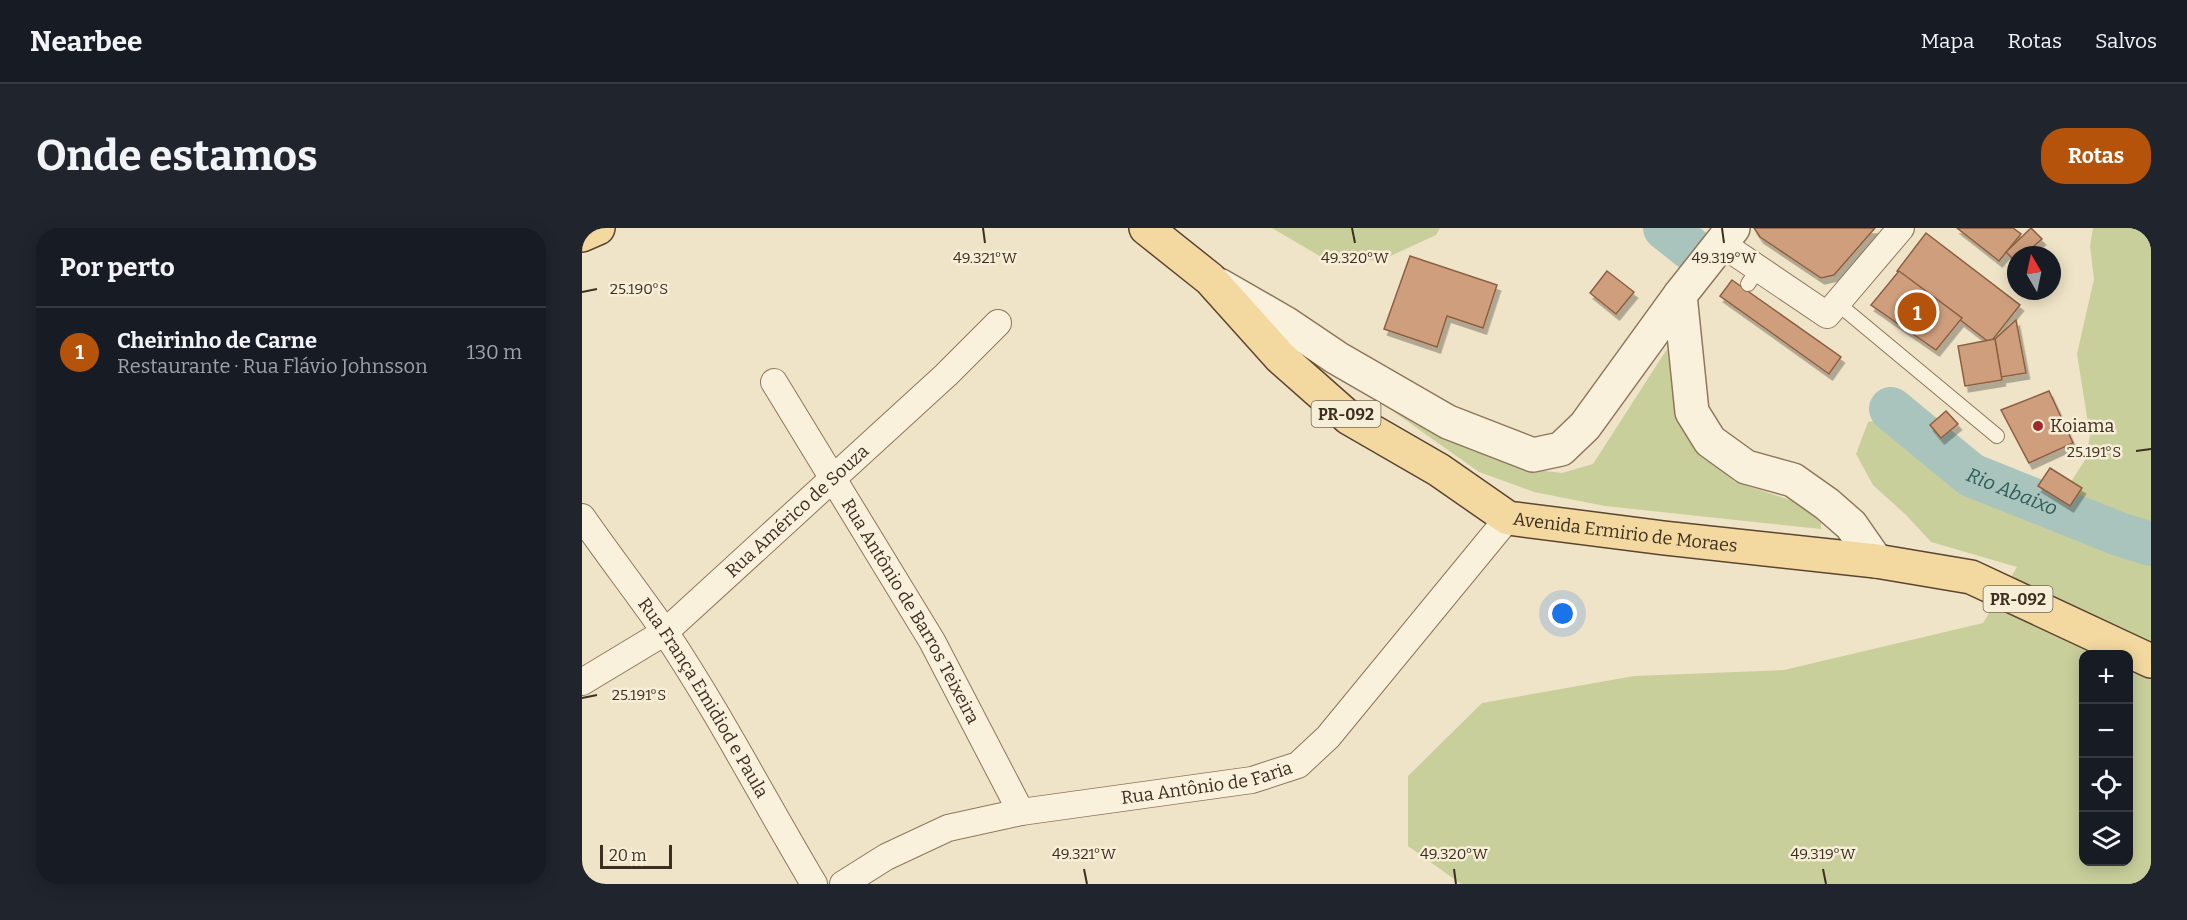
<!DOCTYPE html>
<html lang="pt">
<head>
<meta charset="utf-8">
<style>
	body { margin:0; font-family:Bitter,serif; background:#20242c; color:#f1f3f6 }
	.controls { position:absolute; right:18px; bottom:18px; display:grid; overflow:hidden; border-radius:12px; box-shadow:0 3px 15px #0003 }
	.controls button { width:54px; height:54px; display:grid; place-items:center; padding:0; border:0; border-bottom:2px solid #363941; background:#171b24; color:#f1f3f6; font:30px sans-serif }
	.compass { position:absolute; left:1425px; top:18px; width:54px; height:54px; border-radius:50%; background:#171b24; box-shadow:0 3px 15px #0003; rotate:351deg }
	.scale { position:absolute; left:18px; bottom:15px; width:72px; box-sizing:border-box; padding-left:6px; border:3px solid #3d2e20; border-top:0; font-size:16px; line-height:21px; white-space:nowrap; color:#3d2e20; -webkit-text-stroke:4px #f7eed8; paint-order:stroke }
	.you { position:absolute; left:981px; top:386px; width:21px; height:21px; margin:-15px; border:4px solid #fff; border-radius:50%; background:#1a73e8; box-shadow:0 0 0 9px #1a73e833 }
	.badge { display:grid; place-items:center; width:39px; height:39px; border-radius:50%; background:#b45309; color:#fff; font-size:20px; font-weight:700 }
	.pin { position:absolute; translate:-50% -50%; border:3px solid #fff; box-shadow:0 2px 6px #0006 }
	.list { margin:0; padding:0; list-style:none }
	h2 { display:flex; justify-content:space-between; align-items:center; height:78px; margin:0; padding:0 24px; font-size:26px }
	h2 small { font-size:20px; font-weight:400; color:#9ea1a6 }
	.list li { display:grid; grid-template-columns:39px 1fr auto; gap:18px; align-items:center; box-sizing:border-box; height:90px; padding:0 24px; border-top:2px solid #363941 }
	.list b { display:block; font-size:22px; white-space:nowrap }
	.list p { margin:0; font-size:20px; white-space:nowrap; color:#9ea1a6 }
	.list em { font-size:20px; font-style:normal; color:#9ea1a6 }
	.icon { flex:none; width:33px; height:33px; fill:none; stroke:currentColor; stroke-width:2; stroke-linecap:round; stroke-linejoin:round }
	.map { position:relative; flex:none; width:1569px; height:656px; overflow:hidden; border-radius:24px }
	header { display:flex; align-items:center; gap:36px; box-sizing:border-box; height:84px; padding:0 30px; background:#171b24; border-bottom:2px solid #363941 }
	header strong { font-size:28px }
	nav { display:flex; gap:33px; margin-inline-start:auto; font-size:21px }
	.intro { display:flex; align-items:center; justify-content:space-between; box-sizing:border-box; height:144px; padding:0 36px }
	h1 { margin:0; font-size:42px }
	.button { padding:15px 27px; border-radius:24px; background:#b45309; color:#fff; font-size:21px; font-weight:700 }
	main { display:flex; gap:36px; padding:0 36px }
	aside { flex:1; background:#171b24; border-radius:24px; box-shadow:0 3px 15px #0003 }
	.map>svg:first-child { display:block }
	.green { fill:#c9cf9b; fill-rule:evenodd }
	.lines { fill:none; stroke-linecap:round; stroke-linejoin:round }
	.river { stroke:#a9c4bc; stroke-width:44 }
	.building { fill:#cf9f7d; stroke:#8d5f41; stroke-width:1.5; filter:url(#shadow) }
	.service-casing { stroke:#8d765c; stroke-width:16 }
	.minor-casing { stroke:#8d765c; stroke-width:28 }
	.tertiary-casing { stroke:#8d765c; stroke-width:36 }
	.primary-casing { stroke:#5b4430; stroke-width:36 }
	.service { stroke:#faf1dc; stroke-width:14 }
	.minor { stroke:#faf1dc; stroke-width:26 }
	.tertiary { stroke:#faf1dc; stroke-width:33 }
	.primary { stroke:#f3d9a0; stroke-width:33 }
	.ticks { fill:none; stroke:#3d2e20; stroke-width:2 }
	.poi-dot { fill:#9e2a2b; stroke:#f7eed8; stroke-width:2 }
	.labels { text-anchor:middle; stroke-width:5; stroke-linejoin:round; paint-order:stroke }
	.shield { fill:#f7eed8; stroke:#756857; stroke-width:1.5 }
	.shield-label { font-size:16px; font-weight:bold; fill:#3d2e20 }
	.poi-label { font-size:18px; fill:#3d2e20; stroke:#f7eed8; text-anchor:start }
	.street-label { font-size:18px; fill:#3d2e20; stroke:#f7eed8 }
	.water-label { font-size:20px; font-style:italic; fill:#2f5d5a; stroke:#f7eed8 }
	.ticks-label { font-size:15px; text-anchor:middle; fill:#3d2e20; stroke:#f7eed8; stroke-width:5; stroke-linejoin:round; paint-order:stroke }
</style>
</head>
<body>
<header>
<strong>Nearbee</strong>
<nav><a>Mapa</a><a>Rotas</a><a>Salvos</a></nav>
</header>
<div class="intro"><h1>Onde estamos</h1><a class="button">Rotas</a></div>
<main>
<aside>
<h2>Por perto<small></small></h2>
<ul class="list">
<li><span class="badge">1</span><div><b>Cheirinho de Carne</b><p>Restaurante · Rua Flávio Johnsson</p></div><em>130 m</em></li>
</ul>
</aside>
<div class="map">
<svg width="1569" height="656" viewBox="0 0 1569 656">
	<defs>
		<filter id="shadow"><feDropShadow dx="3.5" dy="6" stdDeviation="0" flood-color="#0004"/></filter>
	</defs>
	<rect width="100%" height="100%" fill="#f0e4c8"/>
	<g class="green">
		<polygon points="690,0 858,0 854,7 800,32 746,33"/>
		<path d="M1511,0h58v656h-690l-53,-38v-70l74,-73 152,-27 150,-6 199,-47 34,-56 -86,-25 -25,-27 -33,-30 -17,-31 12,-32 31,-5 49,30 30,25 75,38 32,-50 5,-24 -13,-82 17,-75 -4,-33zM1502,427h44v207h-44z"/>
		<polygon points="709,111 947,241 980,245 1011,236 1085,121 1096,188 1117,225 1153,254 1224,277 1239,291 1239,301 1023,278 952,264 897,244"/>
	</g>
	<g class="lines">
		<g class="river">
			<polyline points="1083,0 1108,20"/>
			<path id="s1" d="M1309,181l80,66 148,59 32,10"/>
		</g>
	</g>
	<g class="building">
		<polygon points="1172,0 1293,0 1252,47 1239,50 1178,9"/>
		<polygon points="1375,0 1431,0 1439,6 1417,33"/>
		<polygon points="1449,0 1460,11 1442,27 1434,27 1434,34 1424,24"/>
		<polygon points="1344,5 1438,77 1408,115 1315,43"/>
		<polygon points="828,28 915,57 901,100 865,88 855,119 802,101"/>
		<polygon points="1025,43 1052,64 1034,86 1008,65"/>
		<polygon points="1317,43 1380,90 1354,122 1289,77"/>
		<polygon points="1150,52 1259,129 1247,146 1138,68"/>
		<polygon points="1434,92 1444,145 1419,149 1413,111"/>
		<polygon points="1413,111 1420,152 1383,158 1376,118"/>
		<polygon points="1467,163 1491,215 1447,235 1419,182"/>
		<polygon points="1364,183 1376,196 1359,210 1348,197"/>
		<polygon points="1468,240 1500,260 1488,278 1456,258"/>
	</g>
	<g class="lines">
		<g class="service-casing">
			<g id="service">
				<polyline points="1166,56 1176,41"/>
				<polyline points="1255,75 1415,208"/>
			</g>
		</g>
		<g class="minor-casing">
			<g id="minor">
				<polyline points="1140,16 1245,87 1319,0"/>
				<path id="s2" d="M192,154l158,259 89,171"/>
				<path id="s3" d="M0,289c27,39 56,76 83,115 54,81 99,168 149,252"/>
				<path id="s4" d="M0,454l83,-50 281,-257 52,-52"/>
				<path id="s5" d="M261,656l43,-27 62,-29 73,-16 231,-32 46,-15 30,-28 180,-219"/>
			</g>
		</g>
		<g class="tertiary-casing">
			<g id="tertiary">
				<polyline points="637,57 703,95 755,130 866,194 951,227 979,221 1003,198 1098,67 1151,0"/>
				<polyline points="1098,67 1110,184 1128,213 1164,239 1211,252 1245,276 1269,297 1294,333"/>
			</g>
		</g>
		<g class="primary-casing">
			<g id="primary">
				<path id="s6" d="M564,0l64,51 70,78 69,61 90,52 69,48 156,20 212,23 95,16 180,84"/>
				<polyline points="0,7 16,0"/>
			</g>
		</g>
		<use href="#service" class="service"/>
		<use href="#minor" class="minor"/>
		<use href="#tertiary" class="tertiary"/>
		<use href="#primary" class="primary"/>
	</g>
	<path class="ticks" d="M401,0l2,15M770,0l3,15M1140,0l2,15M0,64l15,-3M1554,223l15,-2M0,470l15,-3M502,641l3,15M872,641l2,15M1241,641l3,15"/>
	<circle class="poi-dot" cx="1456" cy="198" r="6"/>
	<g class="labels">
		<g class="shield">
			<rect x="729.5" y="173" width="69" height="26" rx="4.5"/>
			<rect x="1401.5" y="358" width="69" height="26" rx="4.5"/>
		</g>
		<g class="shield-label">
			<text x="764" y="192">PR-092</text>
			<text x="1436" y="377">PR-092</text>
		</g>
		<g class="poi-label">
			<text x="1468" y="204">Koiama</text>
		</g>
		<g class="street-label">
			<text dy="6" stroke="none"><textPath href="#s4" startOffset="276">Rua Américo de Souza</textPath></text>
			<text dy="6" stroke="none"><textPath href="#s6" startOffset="585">Avenida Ermirio de Moraes</textPath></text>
			<text dy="6" stroke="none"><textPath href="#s2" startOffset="267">Rua Antônio de Barros Teixeira</textPath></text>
			<text dy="6" stroke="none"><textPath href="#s3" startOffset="218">Rua França Emidiod e Paula</textPath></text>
			<text dy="6" stroke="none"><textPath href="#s5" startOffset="382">Rua Antônio de Faria</textPath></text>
		</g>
		<g class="water-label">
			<text dy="7" stroke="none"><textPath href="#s1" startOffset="148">Rio Abaixo</textPath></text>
		</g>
	</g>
	<g class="ticks-label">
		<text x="403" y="35">49.321°W</text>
		<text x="773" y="35">49.320°W</text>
		<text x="1142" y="35">49.319°W</text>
		<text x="57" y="66">25.190°S</text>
		<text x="1512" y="229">25.191°S</text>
		<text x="57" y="472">25.191°S</text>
		<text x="502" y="631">49.321°W</text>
		<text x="872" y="631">49.320°W</text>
		<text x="1241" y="631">49.319°W</text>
	</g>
</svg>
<div class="controls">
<button>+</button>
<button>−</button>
<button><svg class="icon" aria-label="locate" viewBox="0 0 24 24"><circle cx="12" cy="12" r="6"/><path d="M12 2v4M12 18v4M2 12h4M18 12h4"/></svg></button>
<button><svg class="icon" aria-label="layers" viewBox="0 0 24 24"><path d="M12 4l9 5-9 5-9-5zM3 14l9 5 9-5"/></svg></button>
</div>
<svg class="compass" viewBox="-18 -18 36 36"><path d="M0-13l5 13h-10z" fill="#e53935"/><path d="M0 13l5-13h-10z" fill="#9ea1a6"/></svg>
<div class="scale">20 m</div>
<div class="you"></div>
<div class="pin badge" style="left:1335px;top:84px">1</div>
</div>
</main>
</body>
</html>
